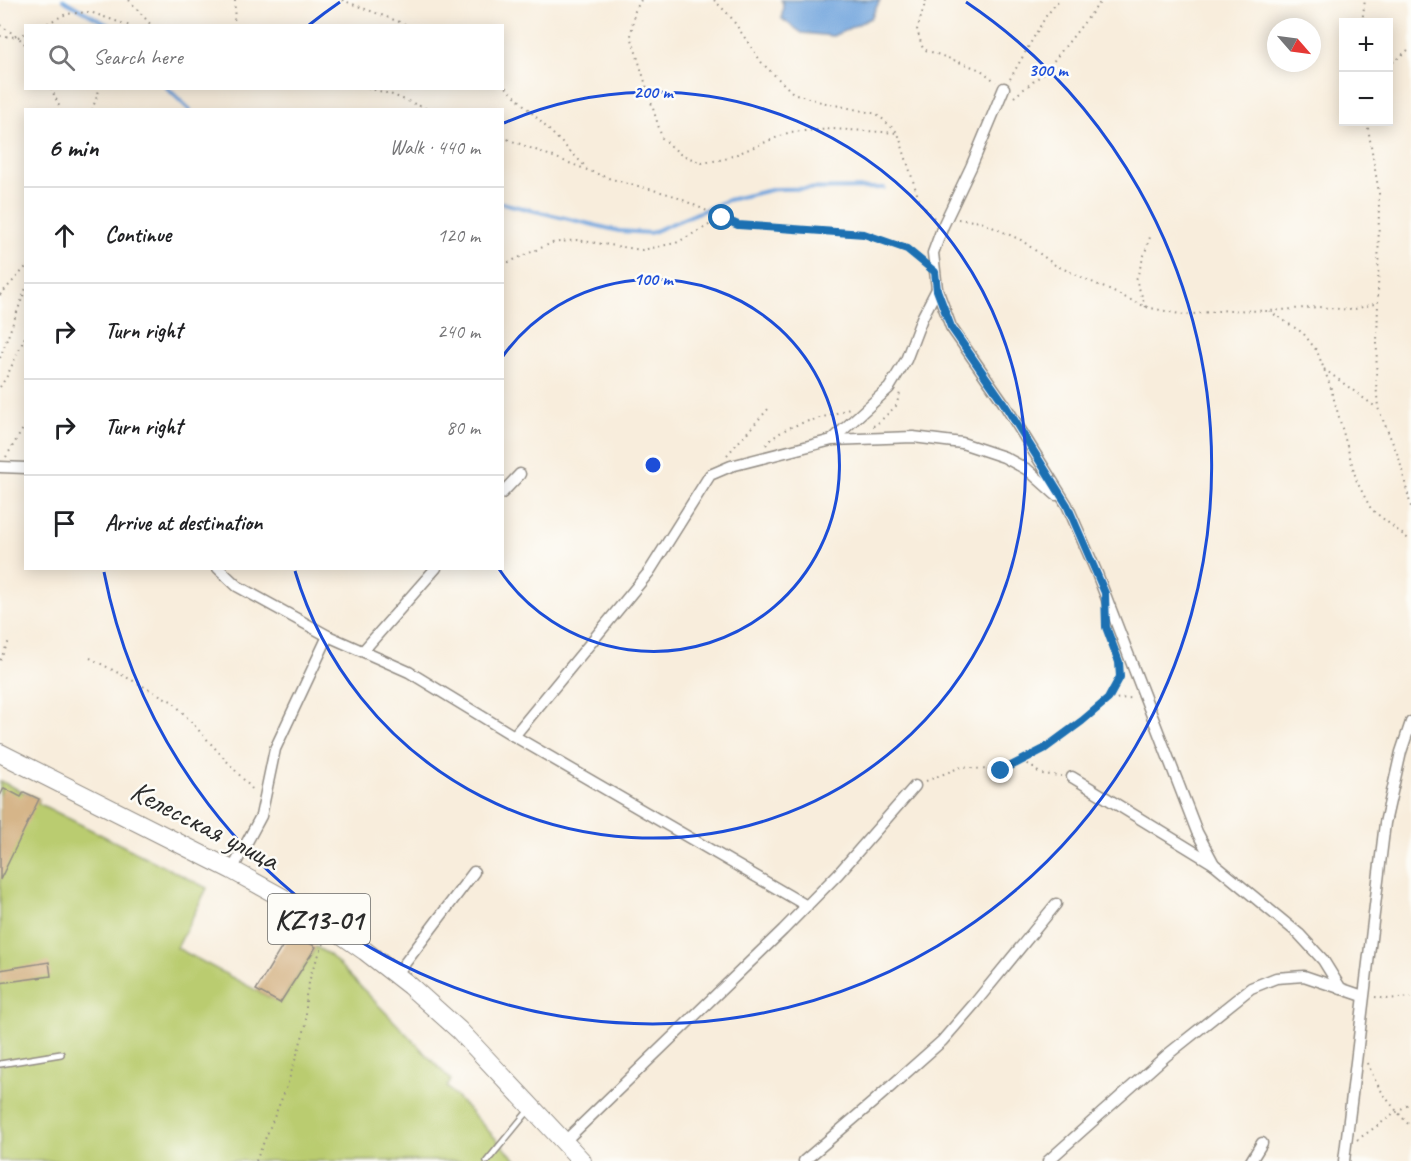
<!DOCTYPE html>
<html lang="en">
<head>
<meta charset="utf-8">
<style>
	body { margin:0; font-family:Caveat,sans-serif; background:#f2f2f2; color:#202124 }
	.controls { position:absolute; right:18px; top:18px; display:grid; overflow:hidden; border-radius:0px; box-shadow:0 3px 15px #0003 }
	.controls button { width:54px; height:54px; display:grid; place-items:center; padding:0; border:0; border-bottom:2px solid #e0e0e0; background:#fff; color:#202124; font:30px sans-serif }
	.compass { position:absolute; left:1267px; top:18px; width:54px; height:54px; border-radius:50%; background:#fff; box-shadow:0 3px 15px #0003; rotate:118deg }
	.stop { position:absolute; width:18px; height:18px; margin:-14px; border:4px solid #1f6fb2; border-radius:50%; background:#fff }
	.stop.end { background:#1f6fb2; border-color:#fff; box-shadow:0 2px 6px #0008 }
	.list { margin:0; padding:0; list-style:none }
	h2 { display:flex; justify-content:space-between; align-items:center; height:78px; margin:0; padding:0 24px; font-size:26px }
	h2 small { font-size:20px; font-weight:400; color:#757577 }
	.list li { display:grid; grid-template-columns:39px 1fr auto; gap:18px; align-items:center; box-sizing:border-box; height:96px; padding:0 24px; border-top:2px solid #e0e0e0 }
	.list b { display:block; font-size:22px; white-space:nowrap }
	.list em { font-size:20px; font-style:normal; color:#757577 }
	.icon { flex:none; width:33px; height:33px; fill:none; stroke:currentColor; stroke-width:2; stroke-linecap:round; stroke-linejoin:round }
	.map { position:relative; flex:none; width:1411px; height:1161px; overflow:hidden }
	.search { position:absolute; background:#fff; box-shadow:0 3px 15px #0003; left:24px; top:24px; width:480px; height:66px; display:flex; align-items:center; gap:15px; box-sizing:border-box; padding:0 21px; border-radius:0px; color:#757577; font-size:22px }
	.panel { position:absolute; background:#fff; box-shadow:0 3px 15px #0003; left:24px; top:108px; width:480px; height:462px; border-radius:0px }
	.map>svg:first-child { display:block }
	.green { fill:#bacc70; stroke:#727c4e; stroke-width:1.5 }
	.water { fill:#71a4dd; stroke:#4e6884; stroke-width:1.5 }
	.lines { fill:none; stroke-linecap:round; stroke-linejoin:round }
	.stream { stroke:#71a4dd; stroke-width:4 }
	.building { fill:#d6b589 }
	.service-casing { stroke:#928c84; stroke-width:8 }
	.minor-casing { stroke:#928c84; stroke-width:13 }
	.primary-casing { stroke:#928c84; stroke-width:20 }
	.path { stroke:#928c84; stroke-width:2; stroke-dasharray:1.5 4.5; stroke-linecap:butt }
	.service { stroke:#fff; stroke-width:5 }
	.minor { stroke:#fff; stroke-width:10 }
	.primary { stroke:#fff; stroke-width:18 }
	.route { stroke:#1f6fb2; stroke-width:8 }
	.ring { fill:none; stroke:#1d4ed8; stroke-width:3 }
	.labels { text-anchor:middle; stroke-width:5; stroke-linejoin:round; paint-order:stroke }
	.shield { fill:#fdfcf7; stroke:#6a6a68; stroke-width:1.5 }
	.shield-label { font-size:28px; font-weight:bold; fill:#2b2b2b }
	.street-label { font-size:30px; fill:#2b2b2b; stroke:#fdfcf7 }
	.centre { fill:#1d4ed8; stroke:#fdfcf7; stroke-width:3 }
	.ring-label { font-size:18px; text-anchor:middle; font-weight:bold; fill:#1d4ed8; stroke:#fdfcf7; stroke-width:5; stroke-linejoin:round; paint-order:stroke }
</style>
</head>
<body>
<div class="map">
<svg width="1411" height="1161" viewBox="0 0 1411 1161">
	<rect width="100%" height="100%" fill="#fdfcf7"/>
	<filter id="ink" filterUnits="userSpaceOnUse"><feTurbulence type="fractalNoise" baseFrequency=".0167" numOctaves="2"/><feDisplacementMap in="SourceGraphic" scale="12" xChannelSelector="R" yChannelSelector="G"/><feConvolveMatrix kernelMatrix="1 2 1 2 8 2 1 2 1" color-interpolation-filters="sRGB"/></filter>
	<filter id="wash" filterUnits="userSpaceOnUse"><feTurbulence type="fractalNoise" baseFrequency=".008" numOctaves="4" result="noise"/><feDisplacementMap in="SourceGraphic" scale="24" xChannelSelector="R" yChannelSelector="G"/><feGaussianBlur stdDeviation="1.35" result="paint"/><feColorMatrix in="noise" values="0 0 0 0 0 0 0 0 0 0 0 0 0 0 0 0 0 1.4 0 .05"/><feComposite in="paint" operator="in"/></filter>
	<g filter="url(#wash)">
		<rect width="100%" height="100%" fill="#f8eddc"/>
		<polygon class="green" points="0,781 39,799 38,803 207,888 177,948 280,1003 316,947 330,955 451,1080 447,1087 517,1161 0,1161"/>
		<polygon class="water" points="781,0 880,0 871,18 833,36 802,33 782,19 783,3"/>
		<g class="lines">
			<g class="stream">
				<polyline points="63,0 110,26"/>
				<polyline points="167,88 190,110"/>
				<polyline points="502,203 619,231 650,233 728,200 775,189 884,188"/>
			</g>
		</g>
		<g id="blocks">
			<g class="building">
				<polygon points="4,788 21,797 24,792 39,799 0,880 0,796"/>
				<polygon points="291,932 316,947 280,1003 256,990"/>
				<polygon points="49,962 51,976 0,983 0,970"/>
			</g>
		</g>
	</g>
	<g filter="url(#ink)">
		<use href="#blocks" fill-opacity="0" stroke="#928c84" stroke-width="1.5"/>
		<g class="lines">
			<g class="service-casing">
				<g id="service">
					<polyline points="0,1064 61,1054"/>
					<polyline points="487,1161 529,1110"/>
				</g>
			</g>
			<g class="minor-casing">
				<g id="minor">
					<polyline points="1004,88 971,167 943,226 933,253 937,289 951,327 1003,402 1067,505 1096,571 1197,832 1214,864 1299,934 1323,960 1341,989"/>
					<polyline points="832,440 913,437 962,443 1004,457 1028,470 1056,495"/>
					<polyline points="0,467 26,468"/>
					<polyline points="502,493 520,474"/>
					<polyline points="218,568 237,586 328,636 409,672 514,736 807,906"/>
					<polyline points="363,651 436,568"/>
					<polyline points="514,736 649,572 710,475 731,466 832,440 889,388 906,360 922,318 937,289"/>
					<polyline points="1072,777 1214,864"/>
					<polyline points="232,870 261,816 275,749 328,636"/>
					<polyline points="396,975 474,872"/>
					<polyline points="565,1141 783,930 838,874 915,786"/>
					<polyline points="804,1161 872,1103 942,1041 975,1003 1056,904"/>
					<polyline points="1048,1161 1167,1055 1251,988 1276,978 1304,976 1363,996"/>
					<polyline points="1251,1161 1262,1143"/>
					<polyline points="1344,1161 1385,823 1401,752 1411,722"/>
				</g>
			</g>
			<g class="primary-casing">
				<polyline id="primary" points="0,753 232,870 312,914 365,951 410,986 459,1030 582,1161"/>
			</g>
			<g class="path">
				<polyline points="129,0 152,26"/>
				<polyline points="342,0 410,26"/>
				<polyline points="641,0 634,13 631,36 662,138 680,154 702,163 725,159 790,132 833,129 898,133"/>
				<polyline points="714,0 730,16 762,63 793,93 821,102 877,114 898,133 920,203 934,218"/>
				<polyline points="926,0 917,30 923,49 981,70 996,82"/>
				<polyline points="1362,22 1365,0"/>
				<polyline points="0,25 18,37 26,45"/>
				<polyline points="42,26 66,14 90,12 130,26"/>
				<polyline points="234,26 235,0"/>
				<polyline points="0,36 18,37 26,33"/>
				<polyline points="1388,66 1408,50 1411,49"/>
				<polyline points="1010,79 1046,16 1059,0"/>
				<polyline points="502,83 587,168"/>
				<polyline points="51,88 61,110"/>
				<polyline points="368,88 390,94 430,110"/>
				<polyline points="1014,97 1044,73 1102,0"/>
				<polyline points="92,110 100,88"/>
				<polyline points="1367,122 1379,193 1378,303 1376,382 1378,408 1399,458 1411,507"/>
				<polyline points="502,137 608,178 672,195 738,225 864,234 907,249 921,260"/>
				<polyline points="958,219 981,222 1021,240 1055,265 1146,307 1184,315 1227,310 1269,311 1318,307 1351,310 1378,303"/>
				<polyline points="502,262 509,262 552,243 577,240 642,250 676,243 722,218"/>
				<polyline points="0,295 26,267"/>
				<polyline points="1146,307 1136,280 1151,234"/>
				<polyline points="1269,311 1303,333 1317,351 1330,385 1357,482 1371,509 1411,541"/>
				<polyline points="0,358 26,288"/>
				<polyline points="1324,369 1377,408"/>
				<polyline points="0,387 7,376 26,335"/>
				<polyline points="873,426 876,425 896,406 900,393"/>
				<path d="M766,445c21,-25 56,-24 83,-37"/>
				<polyline points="727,455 769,408"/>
				<polyline points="6,457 26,424"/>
				<polyline points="90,658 173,702 254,791"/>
				<polyline points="0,660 9,641"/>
				<polyline points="1109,699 1120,677 1119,663"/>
				<polyline points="1023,760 1041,774 1061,776"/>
				<polyline points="926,781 961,767 1001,771 1044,749 1082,721 1109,699 1132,698"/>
				<polyline points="1375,997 1386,999 1411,997"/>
				<path d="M1368,1063c9,27 24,43 43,64"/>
				<polyline points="1357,1140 1411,1102"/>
				<polyline points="256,1161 287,1086 306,1025 306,996 312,970 325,941"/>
			</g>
			<use href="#service" class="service"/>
			<use href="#minor" class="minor"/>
			<use href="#primary" class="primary"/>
		</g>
	</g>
	<g class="lines" filter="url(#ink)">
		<polyline class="route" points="722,218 738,225 864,234 907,249 935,272 937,290 951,327 1003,402 1067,505 1105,593 1106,627 1119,662 1120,677 1108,699 1082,721 1044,749 1001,771"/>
	</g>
	<g class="ring">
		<path d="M503 356A186 186 0 1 1 499 569"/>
		<path d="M504 123A373 373 0 1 1 295 571"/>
		<path d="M309 25A559 559 0 0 1 340 2M966 2A559 559 0 1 1 104 572"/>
	</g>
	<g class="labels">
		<rect class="shield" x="268" y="894" width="102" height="50" rx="4.5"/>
		<g class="shield-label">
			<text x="319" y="929">KZ13-01</text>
		</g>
		<g class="street-label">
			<text transform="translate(205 825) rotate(27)" y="10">Келесская улица</text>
		</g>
	</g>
	<circle cx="653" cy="465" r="9" class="centre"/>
	<g class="ring-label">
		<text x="1048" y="76">300 m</text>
		<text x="653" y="98">200 m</text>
		<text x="653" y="285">100 m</text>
	</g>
</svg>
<div class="controls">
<button>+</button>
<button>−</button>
</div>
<svg class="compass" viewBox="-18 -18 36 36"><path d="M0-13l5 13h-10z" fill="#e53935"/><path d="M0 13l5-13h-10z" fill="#757577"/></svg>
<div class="stop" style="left:722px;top:218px"></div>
<div class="stop end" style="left:1001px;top:771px"></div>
<div class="search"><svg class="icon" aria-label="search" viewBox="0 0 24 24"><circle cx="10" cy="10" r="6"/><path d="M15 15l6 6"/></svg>Search here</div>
<section class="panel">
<h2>6 min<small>Walk · 440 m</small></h2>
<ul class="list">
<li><svg class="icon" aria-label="ahead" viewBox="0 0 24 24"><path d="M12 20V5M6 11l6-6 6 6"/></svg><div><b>Continue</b></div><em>120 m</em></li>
<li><svg class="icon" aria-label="right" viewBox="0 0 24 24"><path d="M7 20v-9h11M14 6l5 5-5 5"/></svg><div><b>Turn right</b></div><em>240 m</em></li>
<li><svg class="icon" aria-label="right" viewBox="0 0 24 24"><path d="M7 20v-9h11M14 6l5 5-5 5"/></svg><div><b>Turn right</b></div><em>80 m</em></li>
<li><svg class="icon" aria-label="arrive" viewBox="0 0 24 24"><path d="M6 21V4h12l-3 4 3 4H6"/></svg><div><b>Arrive at destination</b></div></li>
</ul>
</section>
</div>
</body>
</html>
